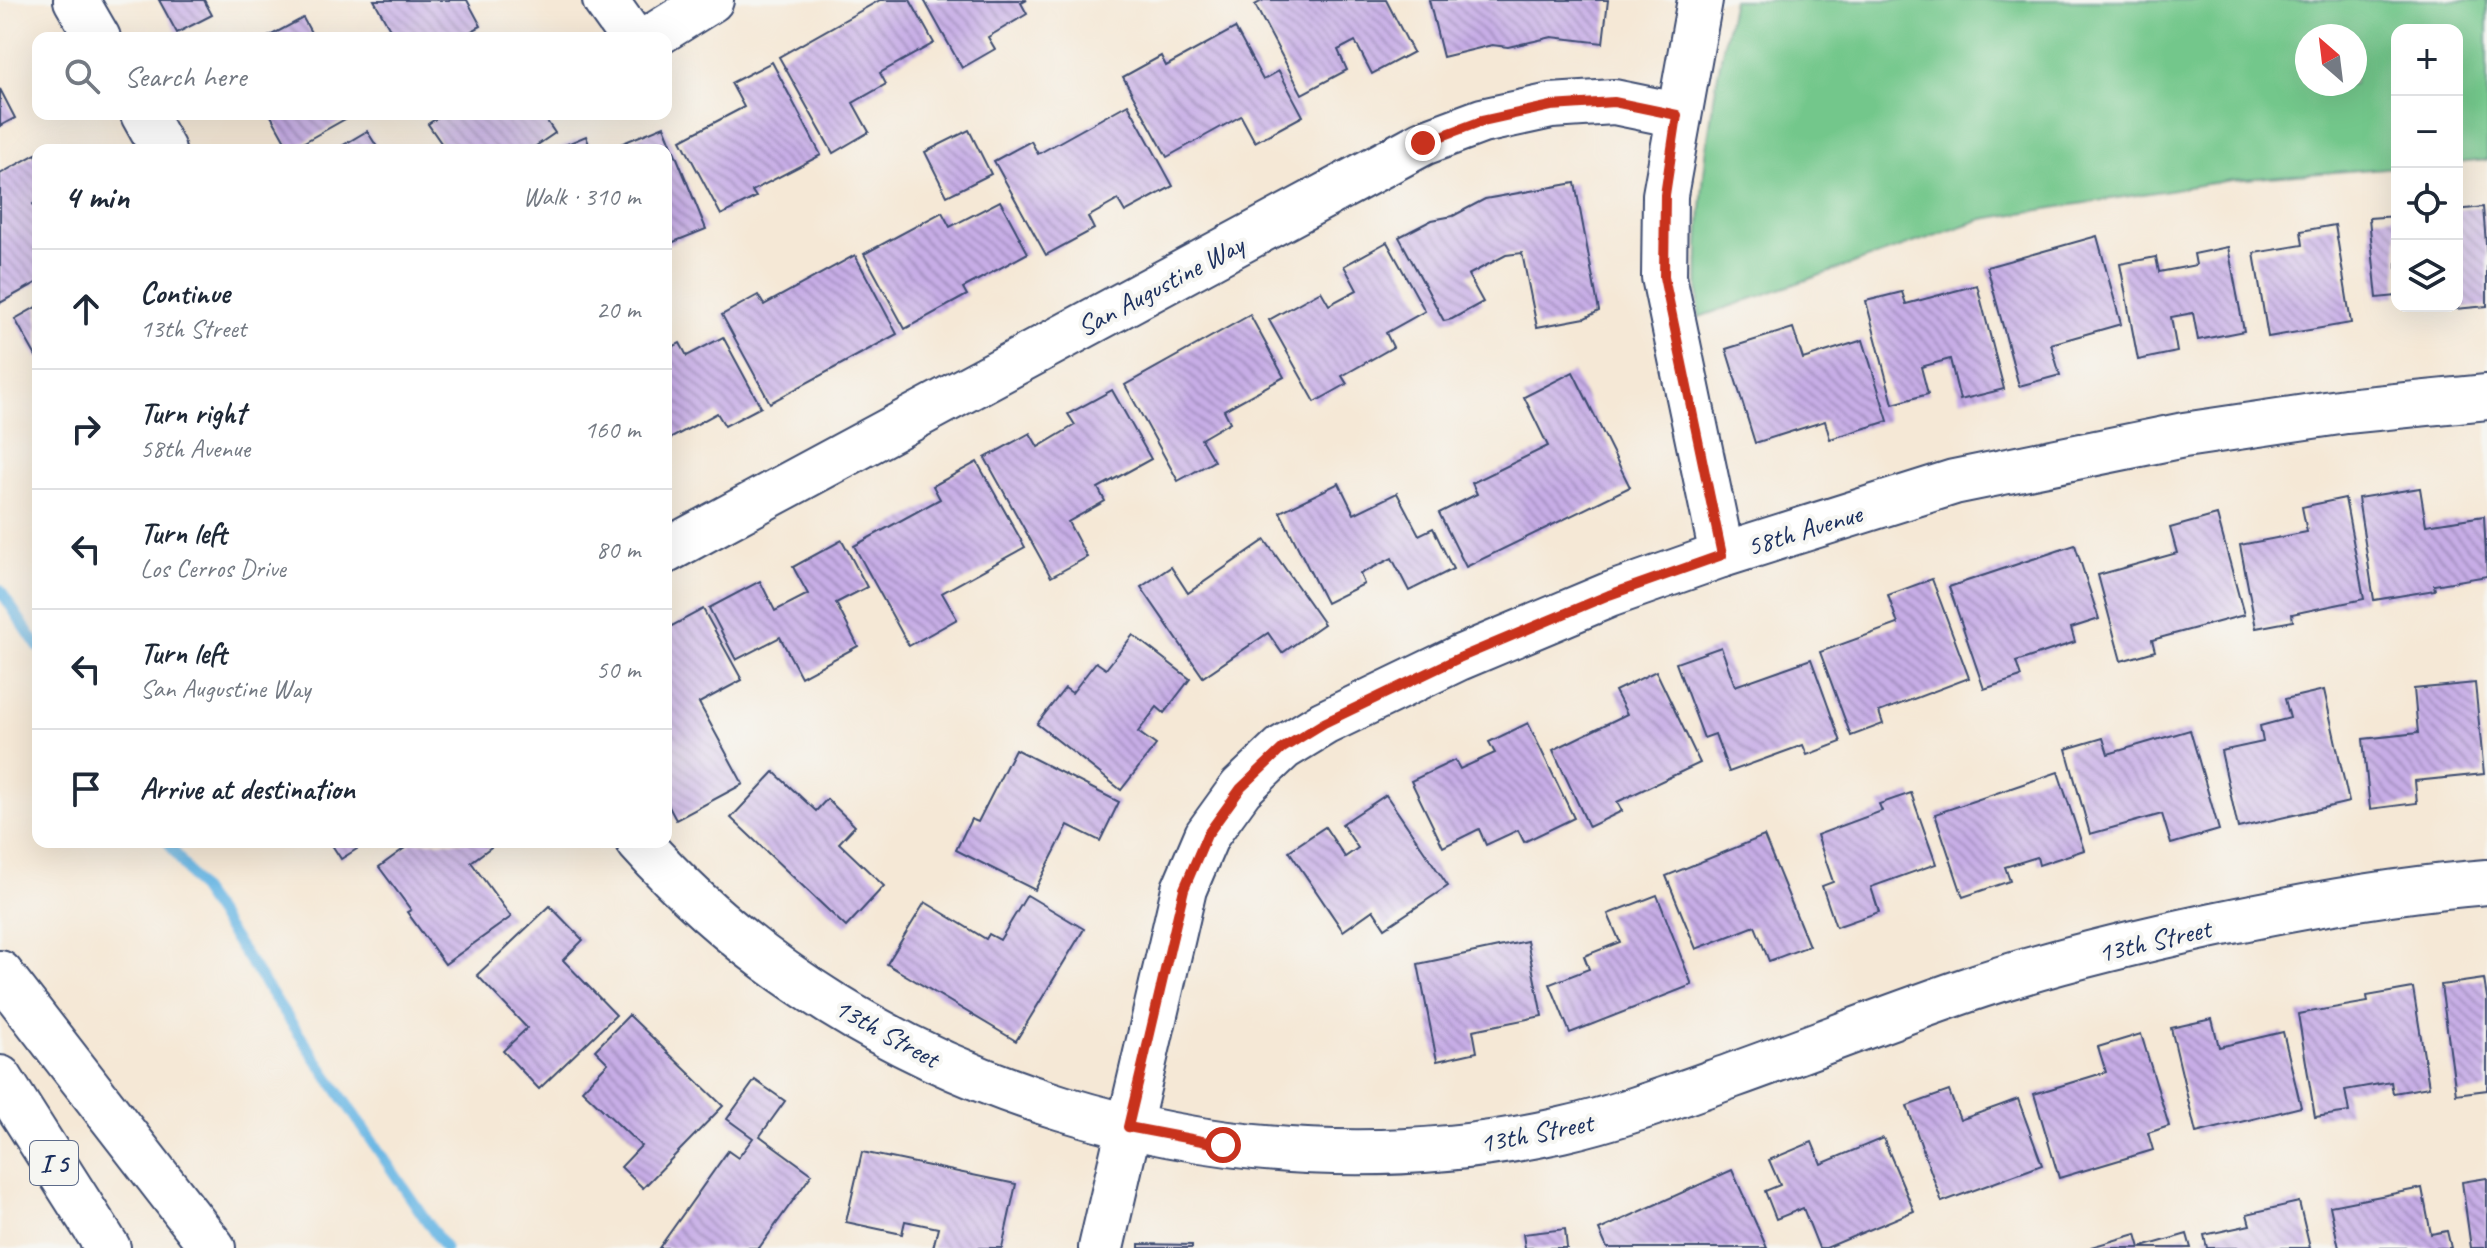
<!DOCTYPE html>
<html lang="en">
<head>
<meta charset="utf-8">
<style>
	body { margin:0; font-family:Caveat,sans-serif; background:#f6f6f7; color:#1f2937 }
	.controls { position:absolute; right:24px; top:24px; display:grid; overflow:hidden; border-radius:16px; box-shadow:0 8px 32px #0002 }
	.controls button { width:72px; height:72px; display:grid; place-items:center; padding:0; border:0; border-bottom:2px solid #e0e1e3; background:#fff; color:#1f2937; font:40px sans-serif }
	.compass { position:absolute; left:2295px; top:24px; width:72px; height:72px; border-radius:50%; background:#fff; box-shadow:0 8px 32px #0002; rotate:332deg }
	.stop { position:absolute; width:24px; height:24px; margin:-18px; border:6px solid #c8321e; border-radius:50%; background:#fff }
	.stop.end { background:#c8321e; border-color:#fff; box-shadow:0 2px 8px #0008 }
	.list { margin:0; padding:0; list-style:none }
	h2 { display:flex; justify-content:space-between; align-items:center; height:104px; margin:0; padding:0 32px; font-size:34px }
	h2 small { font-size:26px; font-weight:400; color:#747a83 }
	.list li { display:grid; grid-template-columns:52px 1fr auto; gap:24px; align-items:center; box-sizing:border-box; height:120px; padding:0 32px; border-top:2px solid #e0e1e3 }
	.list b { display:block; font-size:30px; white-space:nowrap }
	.list p { margin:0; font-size:26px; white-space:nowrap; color:#747a83 }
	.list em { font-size:26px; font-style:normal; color:#747a83 }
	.icon { flex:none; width:44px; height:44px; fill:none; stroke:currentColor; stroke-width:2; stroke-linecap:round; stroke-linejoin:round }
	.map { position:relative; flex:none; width:2487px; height:1248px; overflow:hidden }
	.search { position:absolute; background:#fff; box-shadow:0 8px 32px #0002; left:32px; top:32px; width:640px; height:88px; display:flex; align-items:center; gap:20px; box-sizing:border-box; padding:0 28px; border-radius:16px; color:#747a83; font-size:30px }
	.panel { position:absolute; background:#fff; box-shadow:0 8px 32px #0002; left:32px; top:144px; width:640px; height:704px; border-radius:16px }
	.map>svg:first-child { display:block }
	.park { fill:#73c78b; stroke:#477b74; stroke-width:2; fill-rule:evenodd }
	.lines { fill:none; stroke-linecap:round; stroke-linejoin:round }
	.stream { stroke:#6bb7e4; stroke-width:11 }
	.building { fill:url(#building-back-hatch) }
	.minor-casing { stroke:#3c4b70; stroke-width:48 }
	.highway-casing { stroke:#3c4b70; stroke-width:48 }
	.minor { stroke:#fff; stroke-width:44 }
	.highway { stroke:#fff; stroke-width:44 }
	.route { stroke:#c8321e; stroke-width:10 }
	.labels { text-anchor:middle; stroke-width:8; stroke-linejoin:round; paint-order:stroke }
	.shield { fill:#f6f6f2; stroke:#5d6b8a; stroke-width:2 }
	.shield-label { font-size:26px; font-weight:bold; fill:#1b2f5e }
	.street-label { font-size:28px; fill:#1b2f5e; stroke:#f6f6f2 }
</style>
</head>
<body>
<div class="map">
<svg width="2487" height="1248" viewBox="0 0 2487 1248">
	<defs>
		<pattern id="building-back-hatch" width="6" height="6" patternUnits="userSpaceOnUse" patternTransform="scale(2)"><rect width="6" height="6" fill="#c7ade6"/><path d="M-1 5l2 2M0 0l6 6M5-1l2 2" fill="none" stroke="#a18dbe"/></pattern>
	</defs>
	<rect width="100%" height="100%" fill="#f6f6f2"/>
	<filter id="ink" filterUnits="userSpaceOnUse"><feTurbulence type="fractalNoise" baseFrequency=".0125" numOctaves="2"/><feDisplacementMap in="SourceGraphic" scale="16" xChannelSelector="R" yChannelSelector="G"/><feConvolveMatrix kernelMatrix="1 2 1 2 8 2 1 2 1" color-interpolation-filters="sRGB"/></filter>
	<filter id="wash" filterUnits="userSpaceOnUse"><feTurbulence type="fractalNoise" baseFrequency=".006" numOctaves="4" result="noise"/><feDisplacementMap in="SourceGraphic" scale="32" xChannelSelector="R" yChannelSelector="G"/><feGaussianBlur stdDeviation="1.8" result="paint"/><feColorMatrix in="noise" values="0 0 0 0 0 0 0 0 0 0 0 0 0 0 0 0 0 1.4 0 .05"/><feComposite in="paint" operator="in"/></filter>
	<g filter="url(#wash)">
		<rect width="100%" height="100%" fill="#f5e8d6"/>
		<path class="park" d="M1733,0h754v160l-30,3v-133h-60v137l-165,13 -249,39 -284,98c-4,-108 10,-212 34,-317zM2307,36h48v48h-48z"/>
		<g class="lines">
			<g class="stream">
				<polyline points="0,590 38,647"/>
				<polyline points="168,842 445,1248"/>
			</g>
		</g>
		<g id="blocks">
			<g class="building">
				<polygon points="159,0 204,0 212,15 177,33"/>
				<polygon points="374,0 467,0 481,26 459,38 395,38"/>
				<polygon points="880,0 910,0 934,43 880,73 886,84 853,103 869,132 833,153 779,57"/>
				<polygon points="924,0 1027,0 1021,3 1027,14 988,37 995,49 962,68"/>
				<polygon points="1264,0 1386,0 1413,52 1372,74 1355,41 1338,50 1347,70 1302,94 1255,5"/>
				<polygon points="1429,0 1608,0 1603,43 1552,37 1508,47 1492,45 1443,57"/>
				<polygon points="303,18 314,38 266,38"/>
				<polygon points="1235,28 1263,80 1279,71 1303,116 1255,142 1241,116 1167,157 1123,77 1161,56 1166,66"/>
				<polygon points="772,62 821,155 752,191 756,197 721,215 681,140 744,107 731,83"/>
				<polygon points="0,89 15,118 0,126"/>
				<polygon points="1128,104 1173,186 1125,212 1118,200 1088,217 1094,229 1046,255 994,161 1031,141 1038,154"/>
				<polygon points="270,114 354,114 290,150"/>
				<polygon points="443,114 542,114 555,133 530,150 446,150 428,124"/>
				<polygon points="664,126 706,229 666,245 666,150 606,150"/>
				<polygon points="969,130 991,174 947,196 925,152"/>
				<polygon points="367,131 379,150 335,150"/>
				<polygon points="586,136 591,150 553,150"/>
				<polygon points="36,154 38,158 38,201 33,204 38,212 38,282 0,303 0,174"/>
				<polygon points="1575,183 1599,311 1585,318 1537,327 1522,253 1506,255 1468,275 1483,302 1452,319 1444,321 1399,237 1432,220 1453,216 1485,199"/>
				<polygon points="1000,201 1028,253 963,288 967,295 905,329 864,254 942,212 950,227"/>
				<polygon points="2483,207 2487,256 2487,306 2445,310 2445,306 2457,306 2457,210"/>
				<polygon points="2397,216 2397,296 2377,298 2369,218"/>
				<polygon points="2335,225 2351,323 2268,337 2254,253 2303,245 2301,231"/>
				<polygon points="2097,236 2121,324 2051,344 2060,375 2019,386 1987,267"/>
				<polygon points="1387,242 1425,311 1386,333 1393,347 1342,376 1347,384 1315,402 1269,320 1321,291 1329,305 1357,290 1344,266"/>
				<polygon points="2228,247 2244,331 2198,340 2193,313 2171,317 2177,352 2138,360 2120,264 2156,257 2159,272 2196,265 2194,254"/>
				<polygon points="855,255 897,334 770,403 722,315 758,295 764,305"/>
				<polygon points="1977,285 2004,389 1960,400 1950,359 1921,367 1928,394 1893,404 1866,301 1902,292 1906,304"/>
				<polygon points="38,306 38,360 15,319"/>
				<polygon points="1250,315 1284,377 1224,410 1230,422 1201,439 1214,461 1178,481 1125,385"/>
				<polygon points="1793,328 1803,359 1863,340 1888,421 1830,439 1825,421 1755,443 1726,349"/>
				<polygon points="723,337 761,407 725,426 717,413 666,441 666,350 680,343 687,356"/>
				<polygon points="1573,372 1630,487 1466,567 1439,513 1477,494 1472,483 1548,446 1524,397"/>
				<polygon points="1112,390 1151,459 1098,488 1105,501 1068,522 1087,557 1051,577 985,458 1030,433 1038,447 1075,425 1068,414"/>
				<polygon points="977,462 1025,547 942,593 957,619 909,646 854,546 940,499 933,486"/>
				<polygon points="1339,483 1354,514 1397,493 1419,535 1433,528 1453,569 1409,591 1392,558 1360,574 1364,584 1326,603 1280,512"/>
				<polygon points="2420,488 2426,525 2484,516 2487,576 2434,585 2435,590 2374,600 2358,498"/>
				<polygon points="2345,498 2364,599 2292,614 2293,621 2256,628 2240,545 2307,532 2302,507"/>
				<polygon points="2217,515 2244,615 2152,640 2155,651 2121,661 2098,575 2177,553 2170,528"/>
				<polygon points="842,540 867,587 836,603 858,646 801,677 780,637 736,660 709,608 760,581 775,611 808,594 793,567"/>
				<polygon points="1265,540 1324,624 1282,653 1268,633 1203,677 1141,587 1171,567 1188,593"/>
				<polygon points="2075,545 2099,619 2071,628 2075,642 2016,662 2021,677 1984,689 1949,587"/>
				<polygon points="1932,579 1969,678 1879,712 1883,724 1851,736 1820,652 1898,624 1888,595"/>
				<polygon points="703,609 742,680 699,703 743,784 676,820 666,801 666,629"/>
				<polygon points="1133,635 1190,679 1164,713 1157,707 1138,732 1156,745 1121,790 1037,724 1065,688 1072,693 1096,662 1106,669"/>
				<polygon points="1721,647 1735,686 1811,659 1841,742 1807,755 1803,745 1729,772 1715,734 1704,738 1676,663"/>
				<polygon points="1656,671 1700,763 1617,802 1622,811 1589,827 1553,750 1627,714 1615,691"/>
				<polygon points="2475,683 2484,774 2415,781 2417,803 2370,809 2363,739 2418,733 2414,689"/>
				<polygon points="2324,690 2349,802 2238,828 2221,751 2263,742 2260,726 2290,718 2285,699"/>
				<polygon points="1528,723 1574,818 1524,842 1518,830 1486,845 1479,829 1443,847 1411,781 1455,760 1460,769 1495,753 1489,742"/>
				<polygon points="2190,730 2219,830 2171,844 2162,814 2090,834 2066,749 2103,738 2108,754"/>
				<polygon points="1015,749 1119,802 1100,841 1068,825 1035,890 956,850 971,819 978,822"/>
				<polygon points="774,772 816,811 827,799 855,826 839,843 884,886 846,927 731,818"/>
				<polygon points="2058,772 2084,850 2039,865 2037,857 2005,867 2010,881 1963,897 1935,814"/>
				<polygon points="1911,793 1936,864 1871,887 1879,912 1836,927 1822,886 1833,882 1817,835 1882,811 1879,804"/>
				<polygon points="1386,795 1448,886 1385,928 1373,910 1343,931 1289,851 1325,827 1345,857 1358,848 1342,824"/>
				<polygon points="1764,836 1809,946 1769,961 1755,926 1696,949 1666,876"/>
				<polygon points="330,842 368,842 341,859"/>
				<polygon points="413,842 498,842 471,862 511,917 445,964 407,912 411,910 379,867"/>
				<polygon points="1027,895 1084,929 1016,1041 887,964 925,902 986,939 989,934 1000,940"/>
				<polygon points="1657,895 1692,985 1570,1033 1550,984 1589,969 1584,956 1620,942 1608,914"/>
				<polygon points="550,906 583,940 563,960 616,1015 539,1089 503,1051 527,1028 477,975"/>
				<polygon points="1527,941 1542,1016 1473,1030 1477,1052 1437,1061 1418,964"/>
				<polygon points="2484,979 2487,998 2487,1090 2456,1094 2441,985"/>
				<polygon points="2413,988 2429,1087 2393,1093 2391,1082 2345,1090 2349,1112 2315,1117 2298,1014 2368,1002 2367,996"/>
				<polygon points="629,1015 723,1106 643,1188 621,1167 641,1146 582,1090 608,1063 595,1050"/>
				<polygon points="2212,1019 2219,1047 2283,1032 2301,1107 2196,1133 2171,1028"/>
				<polygon points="2141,1034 2169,1126 2148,1133 2153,1150 2059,1178 2034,1094 2106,1072 2098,1047"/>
				<polygon points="755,1080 785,1101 760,1136 812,1174 759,1248 659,1248 728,1151 738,1158 753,1138 727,1119"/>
				<polygon points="1949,1091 1960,1120 2018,1099 2042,1165 1942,1202 1907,1106"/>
				<polygon points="1883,1138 1914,1211 1826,1248 1819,1248 1803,1208 1776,1219 1765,1191 1780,1185 1769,1160 1812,1142 1821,1164"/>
				<polygon points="862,1152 1016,1184 1002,1248 933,1248 938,1228 905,1221 902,1234 846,1222"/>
				<polygon points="1732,1170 1767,1248 1607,1248 1599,1230"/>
				<polygon points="2487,1178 2487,1248 2471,1248 2462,1182"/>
				<polygon points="2422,1188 2431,1234 2447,1231 2451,1248 2339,1248 2330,1206"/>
				<polygon points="2299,1202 2310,1248 2207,1248 2204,1235 2250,1225 2247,1214"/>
				<polygon points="1565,1229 1567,1248 1525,1248 1523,1234"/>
				<polygon points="2136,1234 2140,1248 2091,1248 2091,1247"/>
				<polygon points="2187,1234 2191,1248 2142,1248 2142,1247"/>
				<polygon points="1139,1244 1192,1245 1192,1248 1139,1248"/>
			</g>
		</g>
	</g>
	<g filter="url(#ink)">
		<use href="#blocks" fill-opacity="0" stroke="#3c4b70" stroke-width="2"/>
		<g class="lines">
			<g class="minor-casing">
				<g id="minor">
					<polyline points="76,0 98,38"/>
					<polyline points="605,0 632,38"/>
					<polyline points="1700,0 1665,195 1664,277 1722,555"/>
					<polyline points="650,38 711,0"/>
					<polyline points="143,114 163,150"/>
					<polyline points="666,551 1423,143 1482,121 1551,106 1614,102 1677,115"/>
					<path d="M639,842c223,252 597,361 922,288 58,-13 114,-34 170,-54 78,-28 155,-58 233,-85 81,-28 165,-48 249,-66 90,-19 182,-36 274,-43"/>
					<polyline points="1101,1248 1184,889 1207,835 1241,788 1283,748 1324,723 1459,658 1609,595 1722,555 1954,482 2184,435 2346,411 2487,397"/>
				</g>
			</g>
			<g class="highway-casing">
				<g id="highway">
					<polyline points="0,973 213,1248"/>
					<polyline points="0,1078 108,1248"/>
				</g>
			</g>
			<use href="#minor" class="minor"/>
			<use href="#highway" class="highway"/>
		</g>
	</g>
	<g class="lines" filter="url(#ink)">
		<polyline class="route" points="1223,1145 1128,1127 1184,889 1207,835 1241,788 1283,748 1324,723 1459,658 1609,595 1722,555 1664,277 1665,195 1677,115 1614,102 1551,106 1482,121 1423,143"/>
	</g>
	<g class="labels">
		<rect class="shield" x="30" y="1141" width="48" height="44" rx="6"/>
		<g class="shield-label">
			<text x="54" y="1172">I 5</text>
		</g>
		<g class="street-label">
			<text transform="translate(1160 285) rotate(-28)" y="10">San Augustine Way</text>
			<text transform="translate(1804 529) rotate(-17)" y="10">58th Avenue</text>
			<text transform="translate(2154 940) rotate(-13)" y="10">13th Street</text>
			<text transform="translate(887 1032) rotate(29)" y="10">13th Street</text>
			<text transform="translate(1536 1132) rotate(-11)" y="10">13th Street</text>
		</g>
	</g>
</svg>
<div class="controls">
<button>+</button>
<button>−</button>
<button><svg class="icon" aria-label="locate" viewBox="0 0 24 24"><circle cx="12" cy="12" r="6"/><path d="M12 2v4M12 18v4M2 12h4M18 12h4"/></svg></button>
<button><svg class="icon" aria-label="layers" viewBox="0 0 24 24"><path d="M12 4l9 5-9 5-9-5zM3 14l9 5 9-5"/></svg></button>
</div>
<svg class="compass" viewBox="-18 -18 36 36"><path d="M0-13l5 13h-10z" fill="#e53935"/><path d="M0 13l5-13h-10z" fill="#747a83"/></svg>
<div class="stop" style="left:1223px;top:1145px"></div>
<div class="stop end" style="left:1423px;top:143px"></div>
<div class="search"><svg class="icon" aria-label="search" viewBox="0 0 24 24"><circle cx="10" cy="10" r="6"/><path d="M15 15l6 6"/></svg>Search here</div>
<section class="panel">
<h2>4 min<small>Walk · 310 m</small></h2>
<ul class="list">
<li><svg class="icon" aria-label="ahead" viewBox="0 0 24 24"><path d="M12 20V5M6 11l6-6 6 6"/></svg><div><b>Continue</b><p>13th Street</p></div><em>20 m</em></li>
<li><svg class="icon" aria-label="right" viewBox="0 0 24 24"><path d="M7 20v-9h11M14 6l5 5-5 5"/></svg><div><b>Turn right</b><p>58th Avenue</p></div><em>160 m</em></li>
<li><svg class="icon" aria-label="left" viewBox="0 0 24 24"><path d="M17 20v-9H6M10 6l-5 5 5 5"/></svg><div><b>Turn left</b><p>Los Cerros Drive</p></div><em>80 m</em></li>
<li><svg class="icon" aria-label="left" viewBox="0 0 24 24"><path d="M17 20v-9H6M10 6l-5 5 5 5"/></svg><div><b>Turn left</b><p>San Augustine Way</p></div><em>50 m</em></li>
<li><svg class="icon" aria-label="arrive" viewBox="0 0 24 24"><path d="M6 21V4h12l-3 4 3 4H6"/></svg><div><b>Arrive at destination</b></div></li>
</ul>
</section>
</div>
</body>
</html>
